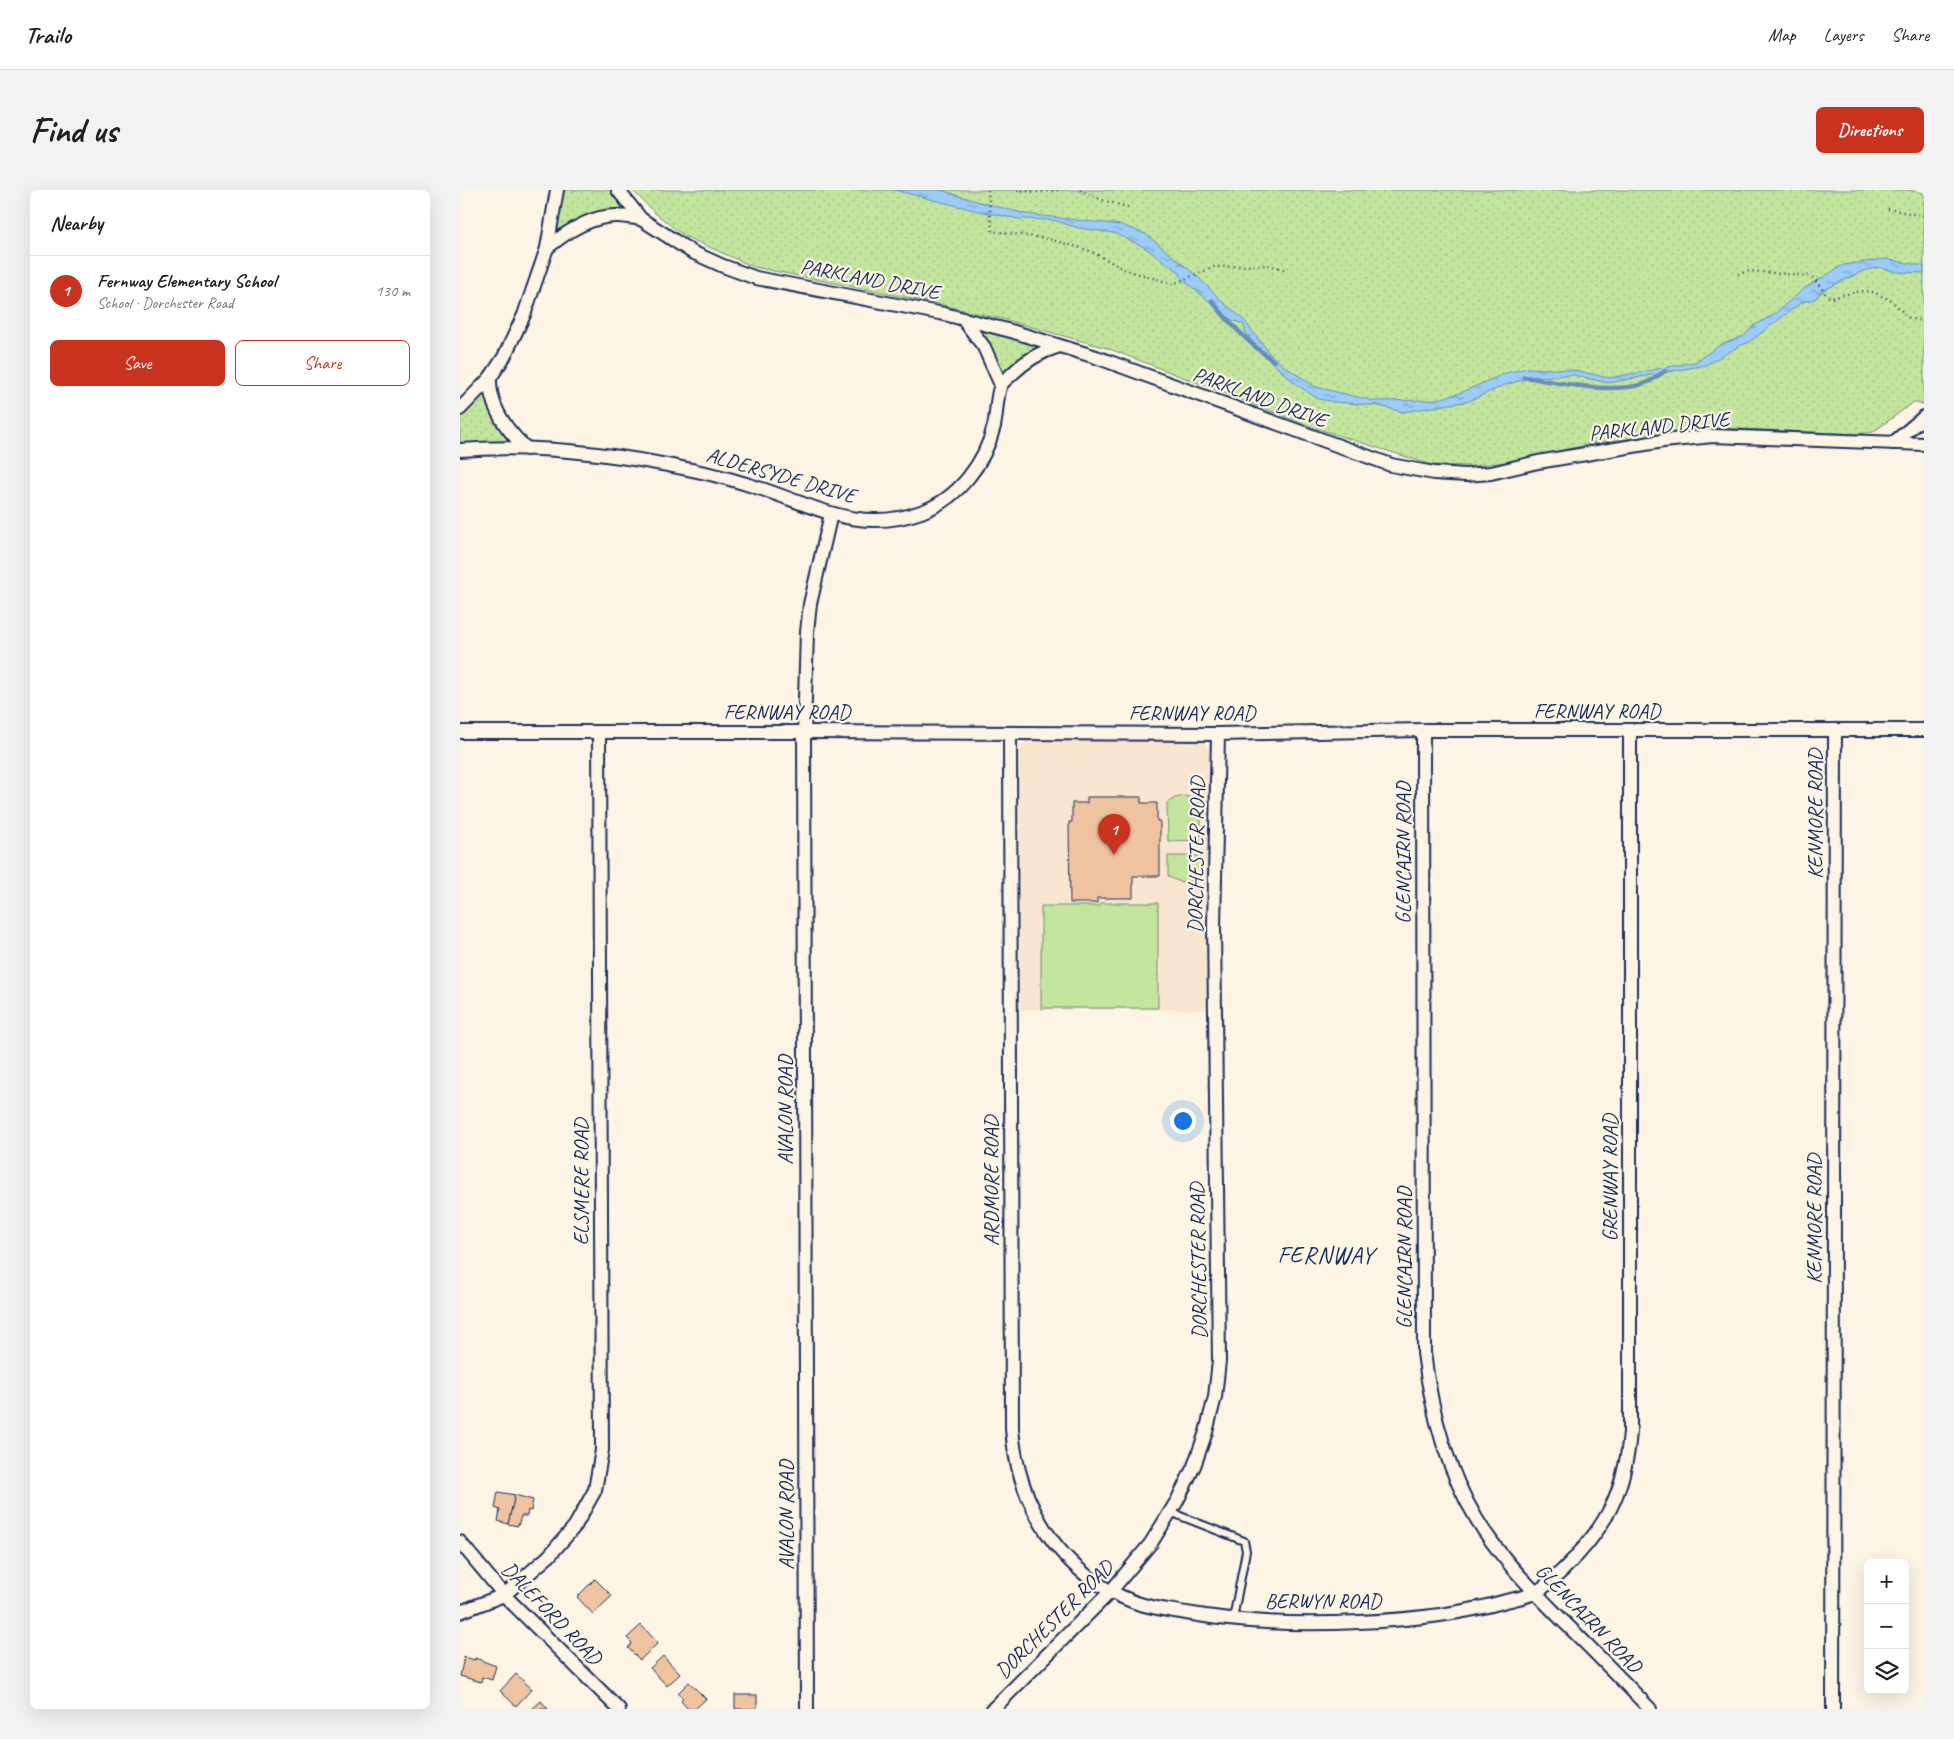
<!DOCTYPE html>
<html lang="en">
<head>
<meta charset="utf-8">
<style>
	body { margin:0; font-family:Caveat,sans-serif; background:#f2f2f2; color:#202124 }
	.controls { position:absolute; right:15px; bottom:15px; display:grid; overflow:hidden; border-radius:8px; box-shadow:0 5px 20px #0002 }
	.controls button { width:45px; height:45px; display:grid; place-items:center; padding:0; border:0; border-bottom:1px solid #e0e0e0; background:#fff; color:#202124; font:25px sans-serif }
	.you { position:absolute; left:722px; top:930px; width:18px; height:18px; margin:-12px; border:4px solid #fff; border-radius:50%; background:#1a73e8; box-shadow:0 0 0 8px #1a73e833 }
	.badge { display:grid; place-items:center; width:32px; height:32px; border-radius:50%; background:#c8321e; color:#fff; font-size:16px; font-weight:700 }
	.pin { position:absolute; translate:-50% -41px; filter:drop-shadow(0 1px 2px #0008) }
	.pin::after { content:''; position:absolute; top:26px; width:18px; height:15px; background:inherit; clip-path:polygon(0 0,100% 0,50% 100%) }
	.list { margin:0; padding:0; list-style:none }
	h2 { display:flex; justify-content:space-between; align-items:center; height:65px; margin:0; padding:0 20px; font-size:21px }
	h2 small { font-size:16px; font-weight:400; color:#757577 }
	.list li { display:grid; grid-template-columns:32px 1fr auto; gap:15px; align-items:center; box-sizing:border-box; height:70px; padding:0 20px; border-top:1px solid #e0e0e0 }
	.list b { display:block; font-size:19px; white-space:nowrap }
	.list p { margin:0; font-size:16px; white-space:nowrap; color:#757577 }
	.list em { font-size:16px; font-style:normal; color:#757577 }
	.actions { display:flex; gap:10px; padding:15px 20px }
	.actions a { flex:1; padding:11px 0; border:1px solid #c8321e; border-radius:8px; text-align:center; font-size:18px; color:#c8321e }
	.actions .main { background:#c8321e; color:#fff }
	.icon { flex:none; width:28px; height:28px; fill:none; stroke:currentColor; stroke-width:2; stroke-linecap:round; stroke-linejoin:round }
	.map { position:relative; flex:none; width:1464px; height:1519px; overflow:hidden; border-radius:8px }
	header { display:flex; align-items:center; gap:30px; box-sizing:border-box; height:70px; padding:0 25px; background:#fff; border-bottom:1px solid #e0e0e0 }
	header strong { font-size:24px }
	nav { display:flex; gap:28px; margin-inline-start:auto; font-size:18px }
	.intro { display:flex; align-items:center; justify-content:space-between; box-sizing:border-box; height:120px; padding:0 30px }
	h1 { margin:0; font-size:35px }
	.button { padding:12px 22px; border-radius:8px; background:#c8321e; color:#fff; font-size:18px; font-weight:700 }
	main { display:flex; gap:30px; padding:0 30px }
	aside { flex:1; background:#fff; border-radius:8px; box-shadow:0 5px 20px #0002 }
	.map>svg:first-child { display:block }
	.built { fill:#f8e6d0 }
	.grass { fill:url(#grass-dots); stroke:#6f8a7e }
	.green { fill:#c3e59e; stroke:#6f8a7e }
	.water { fill:url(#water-ripples); stroke:#688dba }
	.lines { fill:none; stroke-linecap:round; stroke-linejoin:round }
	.stream { stroke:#688dba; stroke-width:4.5 }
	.building { fill:#f0c3a0; stroke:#1b2f5e }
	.lane-casing { stroke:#1b2f5e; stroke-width:10 }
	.street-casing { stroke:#1b2f5e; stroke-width:16 }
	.path { stroke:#1b2f5e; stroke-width:2.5; stroke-dasharray:1 4; stroke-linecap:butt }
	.lane { stroke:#fcf5e5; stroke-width:6 }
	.street { stroke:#fcf5e5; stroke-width:12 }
	.labels { text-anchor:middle; stroke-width:4.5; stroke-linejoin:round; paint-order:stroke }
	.street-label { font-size:21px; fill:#1b2f5e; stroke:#fcf5e5 }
	.quarter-label { font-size:24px; letter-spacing:1px; fill:#1b2f5e; stroke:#fcf5e5 }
</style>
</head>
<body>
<header>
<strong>Trailo</strong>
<nav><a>Map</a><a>Layers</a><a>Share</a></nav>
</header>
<div class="intro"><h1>Find us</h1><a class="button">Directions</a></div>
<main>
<aside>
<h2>Nearby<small></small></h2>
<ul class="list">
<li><span class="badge">1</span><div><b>Fernway Elementary School</b><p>School · Dorchester Road</p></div><em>130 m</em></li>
</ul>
<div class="actions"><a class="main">Save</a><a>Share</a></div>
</aside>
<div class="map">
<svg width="1464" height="1519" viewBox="0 0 1464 1519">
	<defs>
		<pattern id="grass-dots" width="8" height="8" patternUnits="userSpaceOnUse" patternTransform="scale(1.25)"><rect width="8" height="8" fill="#c3e59e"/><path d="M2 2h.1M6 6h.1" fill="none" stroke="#a7c58a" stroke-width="1.8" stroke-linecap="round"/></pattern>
		<pattern id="water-ripples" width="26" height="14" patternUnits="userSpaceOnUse" patternTransform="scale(1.25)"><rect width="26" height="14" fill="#9cccf8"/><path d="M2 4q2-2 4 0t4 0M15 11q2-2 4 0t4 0" fill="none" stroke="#7ea6cc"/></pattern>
	</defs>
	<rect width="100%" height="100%" fill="#fcf5e5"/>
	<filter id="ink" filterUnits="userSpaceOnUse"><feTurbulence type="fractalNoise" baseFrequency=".02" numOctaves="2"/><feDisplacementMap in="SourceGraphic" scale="10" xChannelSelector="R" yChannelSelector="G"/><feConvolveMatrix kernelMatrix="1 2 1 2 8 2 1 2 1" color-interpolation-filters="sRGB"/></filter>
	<g filter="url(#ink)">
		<polygon class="built" points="567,551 737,551 745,553 749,559 749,820 560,820 559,561 561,555"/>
		<g class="grass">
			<polygon points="97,0 158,0 181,29 133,30 87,58"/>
			<polygon points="172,0 1449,0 1464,3 1464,215 1454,212 1413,242 1398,244 1257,238 1136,253 1046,272 1014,276 972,275 852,237 647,158 550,131 474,113 294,77 224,46 195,23"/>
			<polygon points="503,129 599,156 541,195"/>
			<polygon points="30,198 67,259 0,260 0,219"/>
		</g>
		<g class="green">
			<polygon points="724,606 733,608 741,613 741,650 708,651 707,613 715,608"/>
			<path d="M708,666h33v20c-12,8 -21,8 -33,0z"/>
			<polygon points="640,713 698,713 698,818 581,818 581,716 640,716"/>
		</g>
		<polygon class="water" points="434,0 481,0 512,10 566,24 661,35 686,44 737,86 764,113 783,129 810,164 824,176 856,197 914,211 974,210 1000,203 1046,183 1068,178 1113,180 1149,188 1235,172 1260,155 1284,146 1293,136 1313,125 1345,98 1383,75 1425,69 1464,76 1464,83 1436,82 1419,77 1403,81 1362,101 1355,109 1342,112 1288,153 1281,155 1246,175 1235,177 1148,193 1113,185 1073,187 1045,195 1009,211 943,222 920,216 876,212 858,209 836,194 799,161 786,143 783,134 772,130 723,90 719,82 684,57 654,43 619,38 593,30 559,29 518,21"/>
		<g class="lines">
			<g class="stream">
				<path d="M752,111c18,23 37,43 62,60"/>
				<path d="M1064,187c35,5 91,19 124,5 6,-3 11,-7 17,-11"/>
			</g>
		</g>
		<g class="building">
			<polygon points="627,607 681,607 681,613 697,613 697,631 700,631 700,686 673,686 673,708 637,708 637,713 610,713 609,632 612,632 612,613 627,613"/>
			<polygon points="38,1302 55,1305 48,1334 38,1331 40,1320 35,1318"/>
			<polygon points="55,1305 73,1310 71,1321 68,1320 67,1326 61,1326 58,1336 48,1334"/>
			<polygon points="135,1389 152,1406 133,1424 117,1407"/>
			<polygon points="181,1435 198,1453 180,1470 168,1458 172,1453 167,1448"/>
			<polygon points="203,1466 220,1484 207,1496 190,1478"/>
			<polygon points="4,1467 15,1470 15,1468 36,1476 32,1490 22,1487 21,1492 0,1486"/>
			<polygon points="56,1484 72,1499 56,1516 40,1501"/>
			<polygon points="229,1492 246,1509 235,1519 228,1519 221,1511 223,1509 218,1503"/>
			<rect x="275" y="1505" width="22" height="14"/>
			<polygon points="81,1511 88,1519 72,1519"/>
		</g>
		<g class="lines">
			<g class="lane-casing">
				<polyline id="lane" points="710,1322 784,1351 786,1361 773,1429"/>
			</g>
			<g class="street-casing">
				<g id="street">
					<polyline points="158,0 181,29 232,62 263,76 296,88 484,124 551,141 636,167 931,275 974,283 1006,285 1031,283 1078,272 1203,251 1253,246 1464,254"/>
					<path d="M87,58c19,-16 44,-33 71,-32 7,0 15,2 23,3"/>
					<polyline points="503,129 524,157 541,195"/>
					<path d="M30,188c-1,29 16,52 37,71"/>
					<polyline points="0,219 30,188 44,167 64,125 87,58 97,0"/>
					<polyline points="1433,253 1464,227"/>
					<path d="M0,260c77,-6 157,4 232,20 25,5 49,12 73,20 55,19 98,43 156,22 37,-13 64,-49 73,-86 3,-12 2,-30 7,-41 2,-4 8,-8 11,-11 14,-14 28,-22 47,-28"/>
					<path d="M963,540l1,623c7,57 22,115 52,165 23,39 55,70 86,102 30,29 59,59 88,89"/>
					<polyline points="0,542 344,542 758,544 963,540 1464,540"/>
					<path d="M550,543l2,696c6,76 48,145 122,173 16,6 35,8 52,11 57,10 116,12 173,9 50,-2 100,-7 147,-21 9,-2 20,-4 28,-8 10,-4 21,-16 29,-23 43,-42 62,-78 67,-138v-701"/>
					<polyline points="0,1352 44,1405 159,1519"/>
					<polyline points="0,1422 44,1405 89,1366 115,1336 135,1300 142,1260 139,543"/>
					<polyline points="347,1519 344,542 347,442 350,414 371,324"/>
					<polyline points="533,1519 651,1401 691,1353 717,1311 734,1276 746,1242 755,1207 759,1171 754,736 758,544"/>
					<polyline points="1373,1519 1375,540"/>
				</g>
			</g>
			<g class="path">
				<polyline points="528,0 532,41 584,48 618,57 632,62 666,80 713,94 754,77 808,75 827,80"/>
				<polyline points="557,0 576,2 599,0"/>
				<polyline points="620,0 642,10 671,18"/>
				<polyline points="1428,19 1464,26"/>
				<path d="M1278,84l12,-3 59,5c11,4 12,17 22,22l29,-7 13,1 19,9 17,17 15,4"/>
			</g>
			<use href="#lane" class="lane"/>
			<use href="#street" class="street"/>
		</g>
	</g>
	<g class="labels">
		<g class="street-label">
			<text transform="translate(410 89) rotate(11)" y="7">PARKLAND DRIVE</text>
			<text transform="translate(800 207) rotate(20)" y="7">PARKLAND DRIVE</text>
			<text transform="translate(1199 236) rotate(-6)" y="7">PARKLAND DRIVE</text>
			<text transform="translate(321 285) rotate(16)" y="7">ALDERSYDE DRIVE</text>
			<text x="1137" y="528">FERNWAY ROAD</text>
			<text x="327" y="529">FERNWAY ROAD</text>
			<text x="732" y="530">FERNWAY ROAD</text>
			<text transform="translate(1355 624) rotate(-90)" y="7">KENMORE ROAD</text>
			<text transform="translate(943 663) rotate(-90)" y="7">GLENCAIRN ROAD</text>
			<text transform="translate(736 665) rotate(-89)" y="7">DORCHESTER ROAD</text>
			<text transform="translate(325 920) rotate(-90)" y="7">AVALON ROAD</text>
			<text transform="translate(1150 988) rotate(-90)" y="7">GRENWAY ROAD</text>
			<text transform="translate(531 991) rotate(-90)" y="7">ARDMORE ROAD</text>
			<text transform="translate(121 992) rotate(-90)" y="7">ELSMERE ROAD</text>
			<text transform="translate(1354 1029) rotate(-90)" y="7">KENMORE ROAD</text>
			<text transform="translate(944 1068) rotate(-90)" y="7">GLENCAIRN ROAD</text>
			<text transform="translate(738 1071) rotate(-91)" y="7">DORCHESTER ROAD</text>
			<text transform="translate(326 1325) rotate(-90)" y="7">AVALON ROAD</text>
			<text x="863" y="1418">BERWYN ROAD</text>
			<text transform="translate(92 1423) rotate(46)" y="7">DALEFORD ROAD</text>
			<text transform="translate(1129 1428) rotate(46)" y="7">GLENCAIRN ROAD</text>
			<text transform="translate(594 1429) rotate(-45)" y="7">DORCHESTER ROAD</text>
		</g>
		<g class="quarter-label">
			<text x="866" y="1073">FERNWAY</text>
		</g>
	</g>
</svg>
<div class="controls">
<button>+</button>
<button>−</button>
<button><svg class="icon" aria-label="layers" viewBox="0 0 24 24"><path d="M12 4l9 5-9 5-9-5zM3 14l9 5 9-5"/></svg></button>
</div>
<div class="you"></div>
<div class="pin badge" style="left:654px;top:665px">1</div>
</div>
</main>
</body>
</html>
